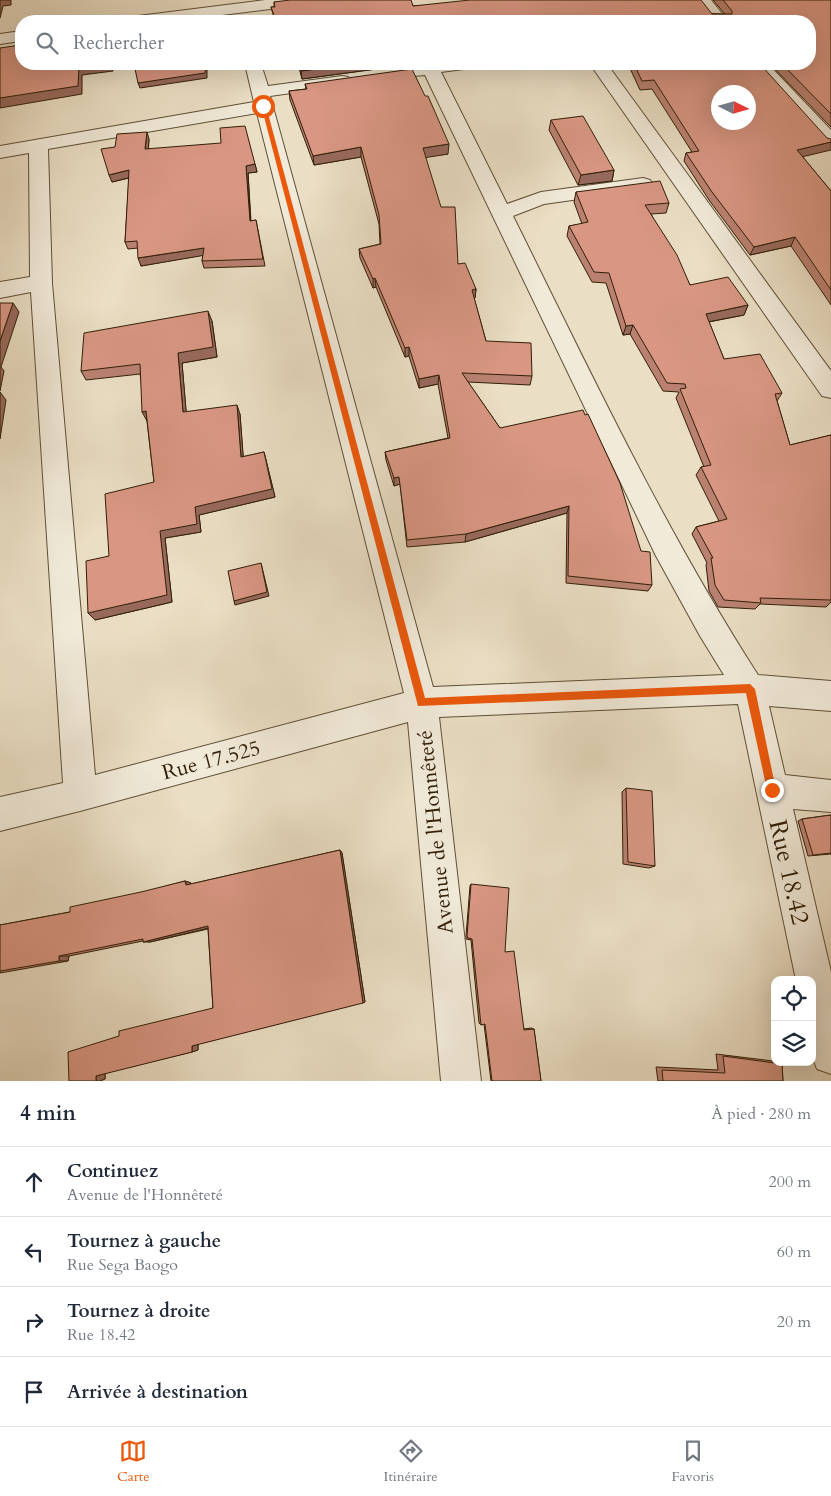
<!DOCTYPE html>
<html lang="fr">
<head>
<meta charset="utf-8">
<style>
	body { margin:0; font-family:Cardo,serif; background:#f2f2f3; color:#1f2937 }
	.controls { position:absolute; right:15px; bottom:15px; display:grid; overflow:hidden; border-radius:10px; box-shadow:0 5px 20px #0002 }
	.controls button { width:45px; height:45px; display:grid; place-items:center; padding:0; border:0; border-bottom:1px solid #e0e1e3; background:#fff; color:#1f2937; font:25px sans-serif }
	.compass { position:absolute; left:711px; top:85px; width:45px; height:45px; border-radius:50%; background:#fff; box-shadow:0 5px 20px #0002; rotate:95deg }
	.stop { position:absolute; width:15px; height:15px; margin:-11px; border:4px solid #ea580c; border-radius:50%; background:#fff }
	.stop.end { background:#ea580c; border-color:#fff; box-shadow:0 1px 5px #0008 }
	.list { margin:0; padding:0; list-style:none }
	h2 { display:flex; justify-content:space-between; align-items:center; height:65px; margin:0; padding:0 20px; font-size:21px }
	h2 small { font-size:16px; font-weight:400; color:#747a83 }
	.list li { display:grid; grid-template-columns:32px 1fr auto; gap:15px; align-items:center; box-sizing:border-box; height:70px; padding:0 20px; border-top:1px solid #e0e1e3 }
	.list b { display:block; font-size:19px; white-space:nowrap }
	.list p { margin:0; font-size:16px; white-space:nowrap; color:#747a83 }
	.list em { font-size:16px; font-style:normal; color:#747a83 }
	.icon { flex:none; width:28px; height:28px; fill:none; stroke:currentColor; stroke-width:2; stroke-linecap:round; stroke-linejoin:round }
	.map { position:relative; flex:none; width:831px; height:1081px; overflow:hidden }
	.search { position:absolute; background:#fff; box-shadow:0 5px 20px #0002; left:15px; right:15px; top:15px; height:55px; display:flex; align-items:center; gap:12px; box-sizing:border-box; padding:0 18px; border-radius:20px; color:#747a83; font-size:19px }
	.sheet { height:345px; background:#fff }
	nav { display:flex; justify-content:space-around; align-items:center; box-sizing:border-box; height:70px; border-top:1px solid #e0e1e3; background:#fff; font-size:14px; color:#747a83 }
	nav a { display:grid; justify-items:center; gap:2px }
	nav .on { color:#ea580c }
	.map>svg:first-child { display:block }
	.lines { fill:none; stroke-linecap:round; stroke-linejoin:round }
	.street-casing { stroke:#5f4f36; stroke-width:2 }
	.street { fill:#f1ead9; fill-rule:evenodd }
	.wall { fill:#ba8171; stroke:#311f07 }
	.shaded-wall { fill:#97695c; stroke:#311f07 }
	.building { fill:#d89683; stroke:#311f07; fill-rule:evenodd }
	.route { fill:#ea580c }
	.labels { text-anchor:middle; stroke-width:4; stroke-linejoin:round; paint-order:stroke }
	.street-label { font-size:21px; fill:#311f07; stroke:#f1ead9 }
	.near-street-label { font-size:25px; fill:#311f07; stroke:#f1ead9 }
</style>
</head>
<body>
<div class="map">
<svg width="831" height="1081" viewBox="0 0 831 1081">
	<rect width="100%" height="100%" fill="#eadec4"/>
	<filter id="stains"><feTurbulence type="fractalNoise" baseFrequency=".004" numOctaves="4"/><feColorMatrix values="0 0 0 0 .2 0 0 0 0 .09 0 0 0 0 .02 0 0 0 .5 -.17"/></filter>
	<radialGradient id="worn" r=".72"><stop offset=".6" stop-color="#630" stop-opacity="0"/><stop offset="1" stop-color="#630" stop-opacity=".3"/></radialGradient>
	<g class="lines">
		<g class="street-casing">
			<g id="street">
				<polygon points="265,0 311,0 309,3 303,5 174,21 130,21 132,18 138,16"/>
				<polygon points="694,0 711,0 728,21 711,21"/>
				<polygon points="21,31 21,41 0,44 0,34"/>
				<path d="M245,64h16l7,22 74,-10 6,1 3,4 -3,4 -6,1 -72,10 163,591 291,-12 -24,-39 -44,-80 -231,-481 -11,1 -6,-1 -3,-4 3,-4 21,-3h44l-2,4 -30,4 66,132 34,-12 102,-14 7,2 3,4 -3,4 -7,2 -99,14 -31,12c77,155 151,313 245,459l73,6v30l-62,-5 16,69 46,5v32l-38,-3 38,163v102l-14,-5 -5,-13v-76h-16l-58,-276 -299,13 42,364h-40l-33,-359 -328,89 -80,20v-34l63,-14 -32,-491 -31,6v-16l30,-5 -1,-124 -29,5v-12l254,-44zM257,113l147,580 -309,82 -43,-492 -4,-134z"/>
				<polygon points="590,64 607,64 831,371 831,398 822,396"/>
				<polygon points="751,64 768,64 831,130 831,147 824,145"/>
			</g>
		</g>
		<use href="#street" class="street"/>
	</g>
	<g class="wall">
		<polygon points="713,0 831,0 831,127 770,64 810,64 810,21 275,21 271,7 274,7 274,2 725,14"/>
		<polygon points="298,64 406,64 406,65 302,79"/>
		<polygon points="540,64 587,64 543,69"/>
		<polygon points="628,64 760,64 802,156 831,191 831,305 791,246 750,255 709,200 684,161 686,153 692,152 652,89 640,90"/>
		<polygon points="305,84 448,154 425,157 458,264 476,289 475,298 474,298 486,341 532,376 530,385 468,382 500,428 652,585 648,591 566,583 567,513 465,542 407,547 400,484 394,486 386,460 385,452 448,438 438,384 419,388 409,356 405,357 376,287 373,288 360,258 359,249 380,244 379,224 361,157 314,165 290,100 289,91 306,89"/>
		<polygon points="551,120 614,170 612,181 578,185 549,130"/>
		<polygon points="149,139 148,149 255,164 257,172 248,173 251,221 256,220 265,266 204,268 202,261 203,255 141,266 138,248 128,249 125,242 129,178 112,182 115,147"/>
		<polygon points="576,192 669,203 666,213 651,214 690,285 748,305 744,315 709,322 724,359 782,393 777,401 790,445 831,435 831,602 826,607 760,604 755,609 718,607 709,591 706,565 707,563 692,534 696,527 719,521 696,475 701,467 704,467 676,398 679,392 663,391 630,334 623,335 606,283 592,282 567,236 569,226 582,224 574,202"/>
		<polygon points="212,321 217,357 182,363 186,412 240,414 243,457 264,452 275,497 199,515 201,532 165,538 172,602 95,620 88,613 109,556 154,482 147,421 140,374 86,380 81,371"/>
		<polygon points="626,788 655,866 649,868 623,864 622,792"/>
		<polygon points="831,815 831,854 808,856 798,821 802,819"/>
		<polygon points="340,850 342,853 365,1002 198,1044 198,1050 192,1052 105,1073 105,1079 100,1081 69,1081 213,1008 208,929 150,942 143,941 69,956 68,961 0,973 0,925 70,912 185,881 191,883 191,884"/>
		<polygon points="471,884 505,952 524,1029 531,1028 534,1029 541,1081 491,1081 484,1024 481,1025 479,1023 471,940 466,939 466,936 470,886"/>
		<polygon points="716,1054 773,1061 782,1064 783,1081 658,1081 656,1067 718,1070"/>
	</g>
	<g class="shaded-wall">
		<polygon points="0,0 11,0 11,5 3,6 0,18"/>
		<polygon points="100,64 111,64 113,71 82,75 82,94 0,108 0,98 79,67"/>
		<polygon points="206,64 207,64 207,78 140,88 138,83"/>
		<polygon points="354,64 406,64 406,65 302,79 301,71"/>
		<polygon points="544,64 587,64 543,69"/>
		<polygon points="147,132 149,139 148,157 145,149"/>
		<polygon points="831,142 831,150 793,159 797,150"/>
		<polygon points="449,144 448,154 423,158 423,148"/>
		<polygon points="361,147 361,157 314,165 313,156"/>
		<polygon points="255,164 257,172 248,173 251,228 250,221 246,166"/>
		<polygon points="129,170 132,177 112,182 109,175"/>
		<polygon points="614,170 612,181 578,185 581,175"/>
		<polygon points="795,237 791,246 750,255 754,247"/>
		<polygon points="204,248 206,255 141,266 138,258"/>
		<polygon points="375,278 376,287 373,288 373,279"/>
		<polygon points="476,289 475,298 471,299 472,290"/>
		<polygon points="13,303 19,312 1,367 4,371 0,391 0,341"/>
		<polygon points="748,305 744,315 702,323 706,314"/>
		<polygon points="208,311 212,321 217,357 182,363 187,421 183,412 178,353"/>
		<polygon points="633,325 630,334 623,335 626,326"/>
		<polygon points="409,347 409,356 405,357 405,348"/>
		<polygon points="439,375 438,384 419,388 419,379"/>
		<polygon points="0,392 6,400 0,439"/>
		<polygon points="237,405 240,414 244,466 241,457"/>
		<polygon points="146,411 147,421 142,412"/>
		<polygon points="264,452 275,497 199,515 201,532 165,538 172,602 95,620 88,613 160,531 195,507"/>
		<polygon points="399,477 400,484 394,486 394,478"/>
		<polygon points="569,506 567,513 465,542 466,534"/>
		<polygon points="261,563 269,596 235,605 234,601"/>
		<polygon points="340,850 342,853 365,1002 363,1003"/>
		<polygon points="185,881 191,883 192,888 186,885"/>
		<polygon points="208,926 213,927 150,942 143,942"/>
		<polygon points="59,956 69,956 68,961 59,961"/>
		<polygon points="198,1044 198,1050 192,1052 192,1046"/>
		<polygon points="105,1073 105,1079 100,1081 96,1081 96,1076"/>
	</g>
	<g class="building">
		<polygon points="290,0 411,0 413,6 470,0 701,0 712,14 732,14 732,11 723,0 831,0 831,114 782,64 810,64 810,21 276,21 271,7 275,7 274,2"/>
		<polygon points="21,45 21,64 100,64 79,67 78,86 0,98 0,48"/>
		<polygon points="134,64 206,64 205,73 138,83"/>
		<polygon points="299,64 354,64 301,71"/>
		<path d="M634,64h126l67,74 4,1v3l-34,8 34,41v99l-36,-53 -41,10 -42,-55 -26,-39 13,-2 -45,-71 -12,1zM718,92h30v30h-30z"/>
		<polygon points="412,69 425,96 428,96 449,144 423,148 441,207 455,207 458,264 465,263 476,289 472,290 486,341 531,343 532,376 462,373 500,428 583,410 585,415 588,414 620,483 641,551 650,552 652,585 568,576 569,506 466,534 407,540 399,477 394,478 385,452 450,438 439,375 419,379 409,347 405,348 375,278 373,279 359,249 381,244 379,215 361,147 313,156 289,91 307,89 305,84"/>
		<polygon points="583,116 614,170 581,175 551,120"/>
		<polygon points="245,126 255,164 246,166 250,221 256,220 263,259 202,261 204,248 138,258 137,241 125,242 129,170 109,175 101,149 115,147 117,134 147,132 145,149 221,143 220,128"/>
		<polygon points="660,181 669,203 645,205 677,255 690,285 728,277 748,305 706,314 724,359 760,354 782,393 775,394 790,445 831,435 831,600 760,598 761,603 724,600 715,585 711,558 713,558 696,527 727,519 701,467 711,465 680,389 686,388 685,384 667,383 633,325 626,326 609,273 594,272 569,226 588,222 576,192"/>
		<polygon points="0,303 13,303 0,341"/>
		<polygon points="208,311 213,347 178,353 183,412 237,405 241,457 264,452 272,489 195,507 197,524 160,531 167,595 88,613 86,561 109,556 105,494 154,482 146,411 142,412 140,364 81,371 84,333"/>
		<polygon points="261,563 267,592 234,601 228,571"/>
		<polygon points="626,788 652,791 655,866 628,862"/>
		<polygon points="831,815 831,853 813,855 802,819"/>
		<polygon points="340,850 363,1003 192,1046 192,1052 96,1076 96,1081 69,1081 68,1052 119,1036 119,1031 213,1008 208,926 143,942 143,939 59,956 59,961 0,971 0,925 70,912 70,907 141,892 185,881 186,885"/>
		<polygon points="471,884 509,888 505,952 514,951 524,1030 534,1029 541,1081 492,1081 485,1024 481,1025 472,939 468,938 467,936"/>
		<polygon points="723,1056 782,1064 783,1081 663,1081 662,1070 725,1073"/>
	</g>
	<polygon class="route" points="261,105 266,106 425,698 750,684 755,689 776,790 775,793 768,793 767,790 746,693 418,706"/>
	<g class="labels">
		<g class="street-label">
			<text transform="translate(211 760) rotate(-15)" y="7">Rue 17.525</text>
			<text transform="translate(435 832) rotate(-96)" y="7">Avenue de l'Honnêteté</text>
		</g>
		<g class="near-street-label">
			<text transform="translate(790 872) rotate(77)" y="9">Rue 18.42</text>
		</g>
	</g>
	<rect width="100%" height="100%" filter="url(#stains)"/>
	<rect width="100%" height="100%" fill="url(#worn)"/>
</svg>
<div class="controls">
<button><svg class="icon" aria-label="locate" viewBox="0 0 24 24"><circle cx="12" cy="12" r="6"/><path d="M12 2v4M12 18v4M2 12h4M18 12h4"/></svg></button>
<button><svg class="icon" aria-label="layers" viewBox="0 0 24 24"><path d="M12 4l9 5-9 5-9-5zM3 14l9 5 9-5"/></svg></button>
</div>
<svg class="compass" viewBox="-18 -18 36 36"><path d="M0-13l5 13h-10z" fill="#e53935"/><path d="M0 13l5-13h-10z" fill="#747a83"/></svg>
<div class="stop" style="left:263px;top:106px"></div>
<div class="stop end" style="left:772px;top:790px"></div>
<div class="search"><svg class="icon" aria-label="search" viewBox="0 0 24 24"><circle cx="10" cy="10" r="6"/><path d="M15 15l6 6"/></svg>Rechercher</div>
</div>
<section class="sheet">
<h2>4 min<small>À pied · 280 m</small></h2>
<ul class="list">
<li><svg class="icon" aria-label="ahead" viewBox="0 0 24 24"><path d="M12 20V5M6 11l6-6 6 6"/></svg><div><b>Continuez</b><p>Avenue de l'Honnêteté</p></div><em>200 m</em></li>
<li><svg class="icon" aria-label="left" viewBox="0 0 24 24"><path d="M17 20v-9H6M10 6l-5 5 5 5"/></svg><div><b>Tournez à gauche</b><p>Rue Sega Baogo</p></div><em>60 m</em></li>
<li><svg class="icon" aria-label="right" viewBox="0 0 24 24"><path d="M7 20v-9h11M14 6l5 5-5 5"/></svg><div><b>Tournez à droite</b><p>Rue 18.42</p></div><em>20 m</em></li>
<li><svg class="icon" aria-label="arrive" viewBox="0 0 24 24"><path d="M6 21V4h12l-3 4 3 4H6"/></svg><div><b>Arrivée à destination</b></div></li>
</ul>
</section>
<nav>
<a class="on"><svg class="icon" aria-label="map" viewBox="0 0 24 24"><path d="M3 6l6-2 6 2 6-2v14l-6 2-6-2-6 2zM9 4v14M15 6v14"/></svg>Carte</a>
<a><svg class="icon" aria-label="directions" viewBox="0 0 24 24"><path d="M12 3l9 9-9 9-9-9zM9 14v-3h6M13 9l2 2-2 2"/></svg>Itinéraire</a>
<a><svg class="icon" aria-label="saved" viewBox="0 0 24 24"><path d="M7 4h10v16l-5-4-5 4z"/></svg>Favoris</a>
</nav>
</body>
</html>
